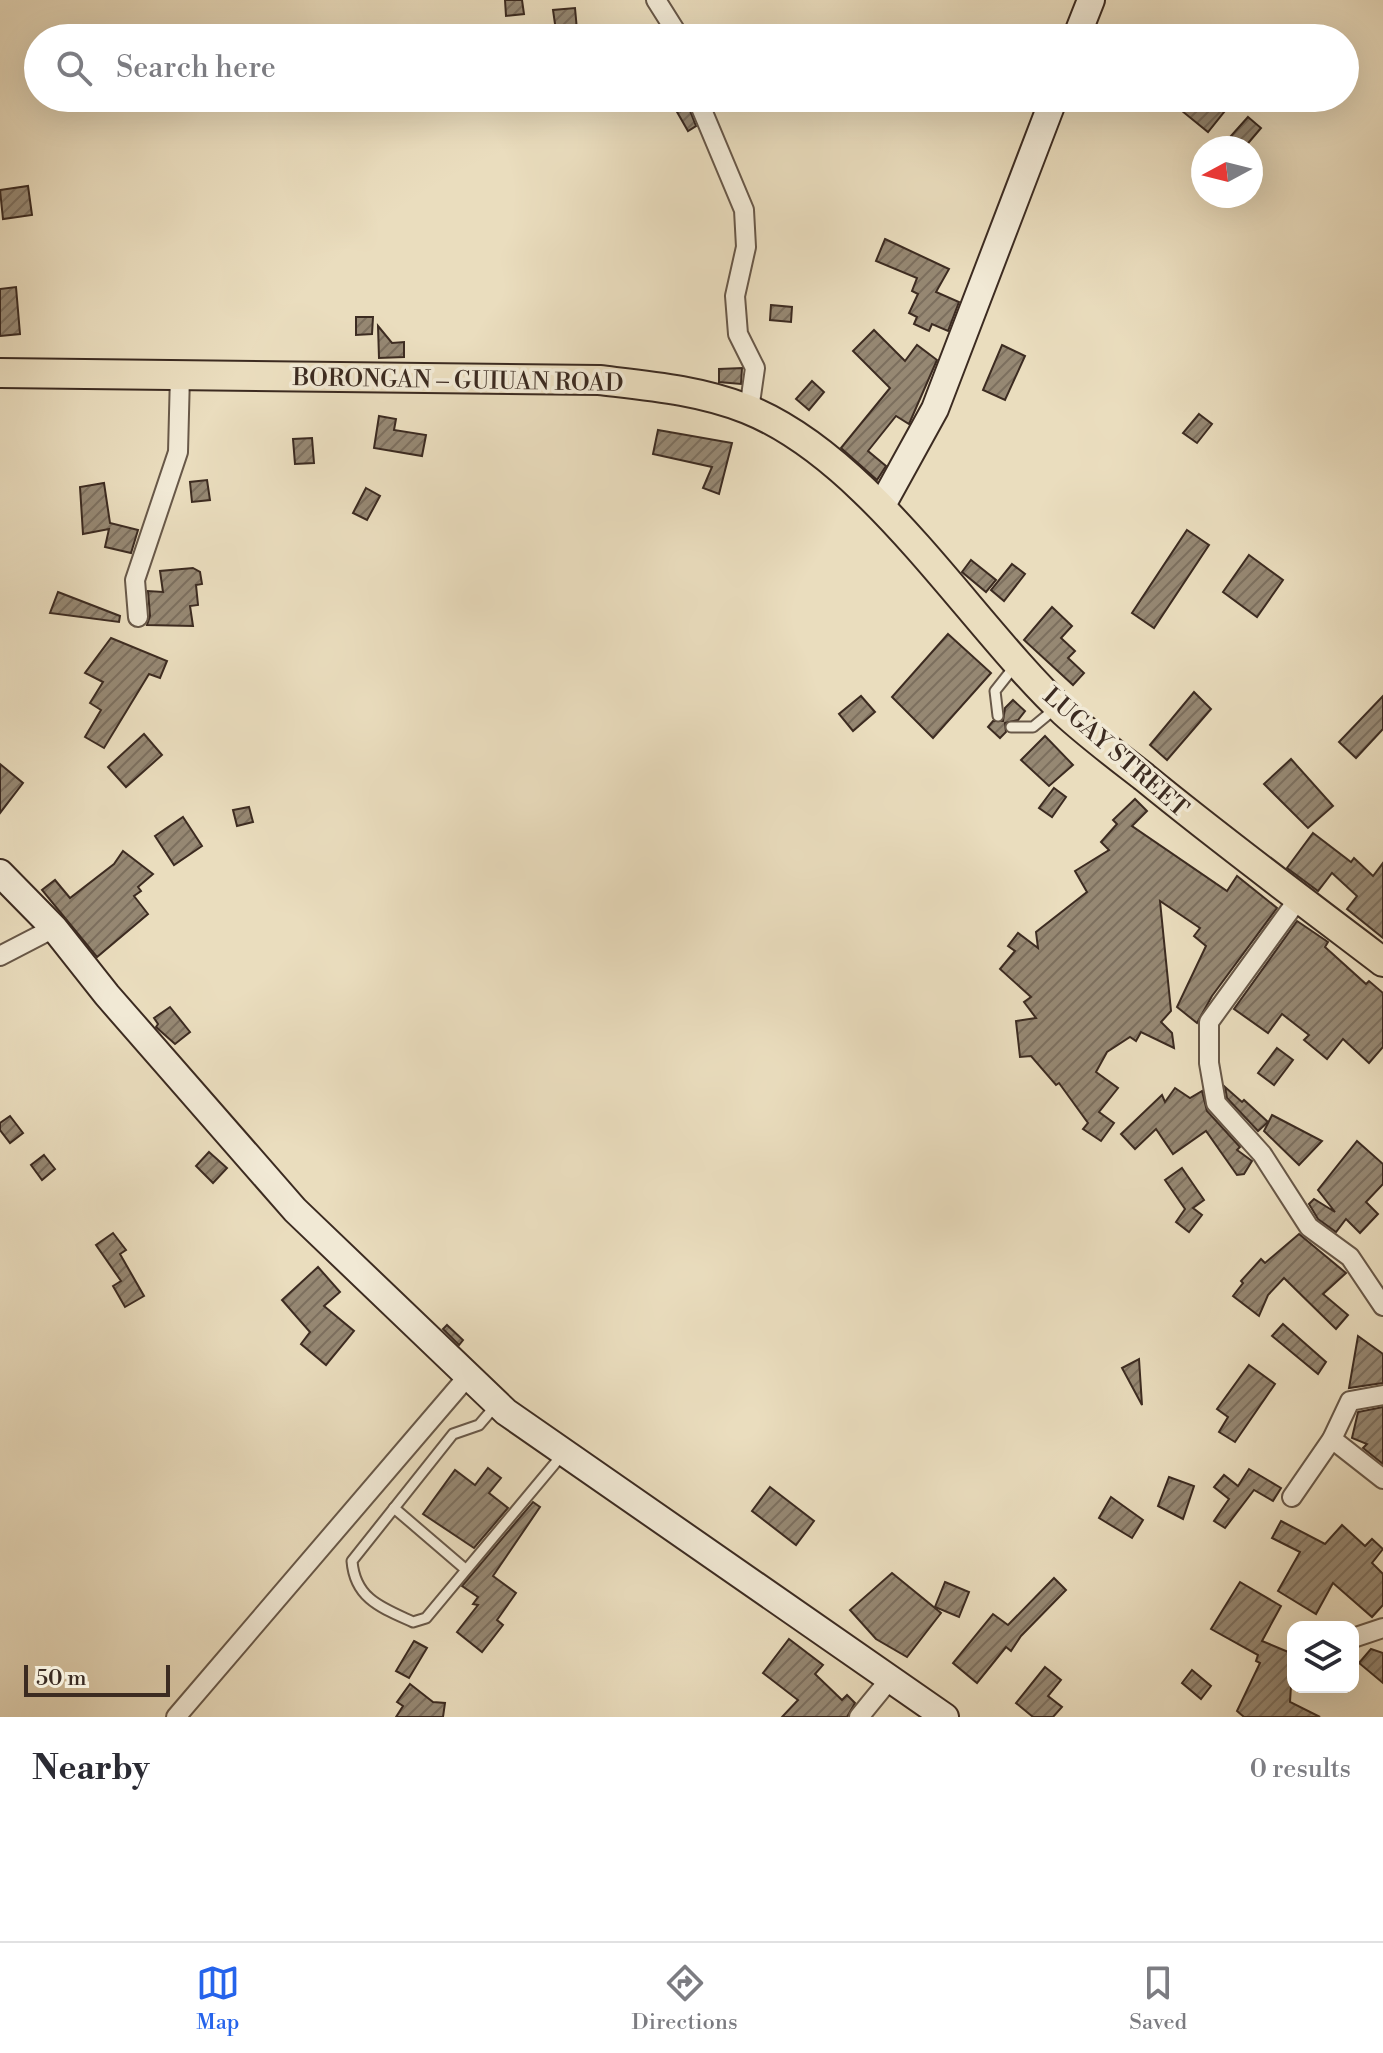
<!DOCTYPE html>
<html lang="en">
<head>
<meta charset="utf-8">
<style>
	body { margin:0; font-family:"Libre Bodoni",serif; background:#f7f7f7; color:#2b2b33 }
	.controls { position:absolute; right:24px; bottom:24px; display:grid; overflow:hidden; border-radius:16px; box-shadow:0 8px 32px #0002 }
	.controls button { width:72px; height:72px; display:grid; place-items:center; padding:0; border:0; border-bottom:2px solid #e1e1e2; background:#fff; color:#2b2b33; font:40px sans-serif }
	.compass { position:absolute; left:1191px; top:136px; width:72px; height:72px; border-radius:50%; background:#fff; box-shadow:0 8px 32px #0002; rotate:263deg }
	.scale { position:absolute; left:24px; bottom:20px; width:146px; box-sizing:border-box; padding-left:8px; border:4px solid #3c2b21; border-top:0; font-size:22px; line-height:28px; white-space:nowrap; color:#3c2b21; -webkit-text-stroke:6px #f1e9d5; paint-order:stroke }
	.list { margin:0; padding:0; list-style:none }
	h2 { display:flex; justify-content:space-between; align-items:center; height:104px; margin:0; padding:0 32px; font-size:34px }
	h2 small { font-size:26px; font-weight:400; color:#7c7c81 }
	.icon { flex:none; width:44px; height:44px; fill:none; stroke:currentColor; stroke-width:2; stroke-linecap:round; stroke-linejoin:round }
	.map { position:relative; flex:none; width:1383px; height:1717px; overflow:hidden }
	.search { position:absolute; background:#fff; box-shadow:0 8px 32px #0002; left:24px; right:24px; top:24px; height:88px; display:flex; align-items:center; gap:20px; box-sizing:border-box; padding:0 28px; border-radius:44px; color:#7c7c81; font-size:30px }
	.sheet { height:224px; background:#fff }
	nav { display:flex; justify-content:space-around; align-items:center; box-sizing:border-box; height:112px; border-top:2px solid #e1e1e2; background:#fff; font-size:22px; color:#7c7c81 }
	nav a { display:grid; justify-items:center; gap:4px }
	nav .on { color:#2563eb }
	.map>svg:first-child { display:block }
	.building { fill:url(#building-hatch); stroke:#3c2b21; stroke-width:2 }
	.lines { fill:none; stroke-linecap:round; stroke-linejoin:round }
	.lane-casing { stroke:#685848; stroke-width:13 }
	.street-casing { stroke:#685848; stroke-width:22 }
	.secondary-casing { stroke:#3c2b21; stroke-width:30 }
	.primary-casing { stroke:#3c2b21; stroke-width:32 }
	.lane { stroke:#f1e9d5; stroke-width:9 }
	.street { stroke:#f1e9d5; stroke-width:18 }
	.secondary { stroke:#f1e9d5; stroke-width:26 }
	.primary { stroke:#eaddbe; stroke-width:28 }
	.labels { text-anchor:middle; stroke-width:7; stroke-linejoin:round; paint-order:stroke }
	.street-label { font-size:24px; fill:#3c2b21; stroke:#f1e9d5 }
</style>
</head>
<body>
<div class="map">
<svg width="1383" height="1717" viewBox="0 0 1383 1717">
	<defs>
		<pattern id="building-hatch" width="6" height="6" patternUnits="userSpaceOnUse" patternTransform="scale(2)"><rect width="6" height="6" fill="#968873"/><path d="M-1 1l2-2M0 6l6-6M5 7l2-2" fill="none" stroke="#7c6f5e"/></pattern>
	</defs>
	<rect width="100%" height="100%" fill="#eaddbe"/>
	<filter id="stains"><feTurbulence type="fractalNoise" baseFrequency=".0025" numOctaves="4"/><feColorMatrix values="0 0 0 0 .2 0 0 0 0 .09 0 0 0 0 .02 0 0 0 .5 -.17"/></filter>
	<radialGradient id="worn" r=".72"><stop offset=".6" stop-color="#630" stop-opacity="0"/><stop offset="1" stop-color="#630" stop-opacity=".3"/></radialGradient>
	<g class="building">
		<polygon points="505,0 522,0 524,14 506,16"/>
		<polygon points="575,8 577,30 556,31 553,10"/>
		<polygon points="669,98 685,98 696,126 688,131"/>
		<polygon points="1194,98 1208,98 1224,112 1208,132 1182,111"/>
		<polygon points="1248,117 1261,128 1244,148 1231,136"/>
		<polygon points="28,186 32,215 3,219 0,190"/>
		<polygon points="885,239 949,269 936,292 959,302 948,331 932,324 929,331 914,324 917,317 909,313 918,294 912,291 917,278 876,261"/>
		<polygon points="16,287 20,334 0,336 0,289"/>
		<polygon points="771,305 792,307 791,322 770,320"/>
		<polygon points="356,317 373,317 372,334 356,335"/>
		<polygon points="378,326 392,343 404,342 404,357 379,358"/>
		<polygon points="874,330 905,361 917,345 937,360 909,424 896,416 868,451 886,466 877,480 841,448 890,388 853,351"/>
		<polygon points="1002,345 1025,356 1005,400 983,390"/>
		<polygon points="742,368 741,384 719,382 719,369"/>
		<polygon points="812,381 824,392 809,410 796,399"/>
		<polygon points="1199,414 1212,424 1197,443 1183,433"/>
		<polygon points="379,416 396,419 394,430 426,435 422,456 374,448"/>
		<polygon points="658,430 732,443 719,494 703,488 712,467 653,454"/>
		<polygon points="312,438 314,463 295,464 293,439"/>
		<polygon points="207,480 210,500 192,502 190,482"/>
		<polygon points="104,483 110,523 138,530 131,553 105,547 109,529 83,534 80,487"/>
		<polygon points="366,488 380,496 367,520 353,513"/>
		<polygon points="1187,530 1209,545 1154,628 1132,613"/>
		<polygon points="1249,555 1283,580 1257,617 1223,592"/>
		<polygon points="971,560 996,580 986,592 962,572"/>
		<polygon points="1012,564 1025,574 1004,601 991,590"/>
		<polygon points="193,568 200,572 202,584 196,585 198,605 190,606 193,626 147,625 150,616 148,591 163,592 160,571"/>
		<polygon points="58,592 120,616 119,622 50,613"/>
		<polygon points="1052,607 1072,626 1061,638 1075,651 1068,658 1084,673 1073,685 1024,640"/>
		<polygon points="948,634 991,673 933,738 892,697"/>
		<polygon points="111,638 167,661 160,678 149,674 104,748 85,737 101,710 90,703 103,682 85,673"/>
		<polygon points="1194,692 1211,709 1167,760 1150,745"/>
		<polygon points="861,696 875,712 853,731 839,714"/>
		<polygon points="1383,696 1383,729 1356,758 1339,742"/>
		<polygon points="1013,700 1025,711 1018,720 1005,723 1006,732 1000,738 988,727 993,721 1003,721 1005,708"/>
		<polygon points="144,734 162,755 126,787 108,767"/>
		<polygon points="1045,736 1073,765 1049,786 1021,760"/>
		<polygon points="1291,759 1333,806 1308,828 1264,784"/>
		<polygon points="0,764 23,783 0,813"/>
		<polygon points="1054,788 1066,797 1052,817 1039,808"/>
		<polygon points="1135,799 1147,811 1132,826 1227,891 1237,876 1277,908 1212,996 1197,1023 1177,1007 1206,946 1194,936 1200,928 1160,901 1171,1011 1161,1022 1172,1033 1174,1048 1141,1032 1136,1041 1130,1037 1107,1052 1096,1072 1118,1088 1099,1112 1114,1123 1101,1141 1083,1129 1088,1123 1059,1083 1056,1085 1031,1056 1020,1057 1016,1021 1036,1018 1024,1002 1031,997 1000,969 1015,951 1008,946 1018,933 1038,948 1036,932 1087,892 1075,871 1109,850 1101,842 1117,824 1113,820"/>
		<polygon points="249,807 253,822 237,826 233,810"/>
		<polygon points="183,817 202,846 174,865 155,836"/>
		<polygon points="1313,833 1351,862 1354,858 1373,876 1383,863 1383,938 1347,909 1357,896 1332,873 1318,891 1287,868"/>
		<polygon points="123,851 153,874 138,887 141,891 134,896 148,914 97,957 42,890 55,880 70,898 114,864"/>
		<polygon points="1297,921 1328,942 1325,947 1366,984 1369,981 1383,993 1383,1047 1369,1063 1343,1039 1327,1059 1304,1040 1309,1035 1282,1014 1268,1033 1234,1009"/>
		<polygon points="170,1007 190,1032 175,1044 156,1027 158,1024 154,1018"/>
		<polygon points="1277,1048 1293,1060 1274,1085 1258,1073"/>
		<polygon points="1225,1087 1242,1102 1244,1100 1268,1122 1258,1131 1227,1098"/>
		<polygon points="1175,1088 1190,1098 1202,1091 1207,1111 1240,1147 1237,1150 1252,1161 1244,1174 1237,1175 1206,1131 1173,1154 1156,1129 1135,1149 1121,1134 1162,1095 1165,1102"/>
		<polygon points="1272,1115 1322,1141 1299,1165 1264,1131"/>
		<polygon points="10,1116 23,1133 10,1143 0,1130 0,1123"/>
		<polygon points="1357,1141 1383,1164 1383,1184 1366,1202 1378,1214 1360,1233 1346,1219 1336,1232 1318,1219 1309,1204 1314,1199 1335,1212 1318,1190"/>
		<polygon points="209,1152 227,1168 213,1183 196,1166"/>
		<polygon points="44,1155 55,1169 42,1180 31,1165"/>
		<polygon points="1182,1168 1204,1200 1193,1208 1202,1215 1189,1232 1176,1222 1185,1209 1165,1180"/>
		<polygon points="113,1233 126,1250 120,1254 144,1296 125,1307 113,1286 121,1281 96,1245"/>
		<polygon points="1299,1234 1346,1273 1323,1294 1348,1315 1336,1329 1284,1278 1268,1295 1259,1316 1233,1296 1243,1283 1241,1281 1261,1259 1265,1263"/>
		<polygon points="318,1267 340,1292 324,1306 354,1331 326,1365 301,1344 310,1332 282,1300"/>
		<polygon points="1283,1324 1326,1362 1318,1374 1272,1336"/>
		<polygon points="447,1325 463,1340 459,1345 443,1329"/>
		<polygon points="1358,1336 1383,1354 1383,1383 1349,1388"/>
		<polygon points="1139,1359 1142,1405 1122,1368"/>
		<polygon points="1249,1365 1275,1384 1235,1442 1219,1432 1228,1417 1217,1409"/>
		<polygon points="1383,1407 1383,1464 1363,1448 1367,1444 1352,1438 1358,1412"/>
		<polygon points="488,1468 501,1478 489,1493 508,1508 474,1548 423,1514 455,1470 475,1485"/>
		<polygon points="1249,1469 1281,1488 1273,1501 1254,1490 1225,1528 1214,1521 1229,1499 1214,1487 1224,1475 1238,1486"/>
		<polygon points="1169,1477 1194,1486 1183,1519 1158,1506"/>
		<polygon points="770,1487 814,1521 796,1545 752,1511"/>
		<polygon points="1111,1497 1143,1520 1132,1538 1099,1518"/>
		<polygon points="533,1502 540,1507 493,1576 516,1593 497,1620 503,1625 482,1652 457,1632 478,1605 473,1604 478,1597 462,1586"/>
		<polygon points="1281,1521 1325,1544 1342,1525 1365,1546 1372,1539 1383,1549 1372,1563 1383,1574 1383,1605 1372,1617 1333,1583 1316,1614 1278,1591 1300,1552 1272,1538"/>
		<polygon points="892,1573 941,1613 907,1657 876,1639 850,1610"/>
		<polygon points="1054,1578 1066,1590 1021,1636 1011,1651 1006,1647 977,1683 953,1663 993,1614 1008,1625"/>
		<polygon points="945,1582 969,1592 959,1617 935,1607"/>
		<polygon points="1240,1582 1281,1606 1262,1641 1293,1654 1290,1702 1320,1717 1244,1717 1237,1711 1260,1663 1256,1661 1258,1655 1211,1629"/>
		<polygon points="789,1639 823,1665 815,1674 842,1700 847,1695 855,1703 847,1717 782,1717 798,1700 763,1673"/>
		<polygon points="414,1641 427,1648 409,1678 396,1671"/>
		<polygon points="1371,1649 1383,1653 1383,1683 1359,1663"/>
		<polygon points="1045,1667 1061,1680 1048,1696 1062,1707 1053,1717 1033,1717 1016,1703"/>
		<polygon points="1192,1670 1211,1686 1201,1699 1182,1683"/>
		<polygon points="410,1684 433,1702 445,1703 443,1717 396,1717 403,1706 397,1702"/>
	</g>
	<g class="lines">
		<g class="lane-casing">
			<g id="lane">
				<polyline points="998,716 995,691 1014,667"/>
				<polyline points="1011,727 1033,727 1056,708"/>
				<path d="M497,1404l-18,21 -26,9 -101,127c3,38 30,47 61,61l13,-4 136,-163"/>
				<polyline points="394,1508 464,1568"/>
			</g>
		</g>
		<g class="street-casing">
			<g id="street">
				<polyline points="656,0 680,38"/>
				<polyline points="697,98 744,210 746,247 735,296 738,334 755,368 749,410"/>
				<polyline points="138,617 135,580 178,452 180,375"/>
				<polyline points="1299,898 1209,1022 1209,1063 1216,1103 1262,1154 1309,1227 1350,1257 1383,1306"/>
				<polyline points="0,956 54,928"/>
				<polyline points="1332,1439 1383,1479"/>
				<polyline points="1292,1497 1332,1439 1350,1401 1383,1395"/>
				<polyline points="1353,1638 1383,1628"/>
				<polyline points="176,1717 468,1376"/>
				<polyline points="859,1717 890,1679"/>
			</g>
		</g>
		<g class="secondary-casing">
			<g id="secondary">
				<polyline points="1076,38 1091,0"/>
				<polyline points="881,507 935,409 1054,98"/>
				<polyline points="0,873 54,928 107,995 295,1210 506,1412 945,1717"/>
			</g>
		</g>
		<g class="primary-casing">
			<path id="primary" d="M0,373l599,7c51,6 100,10 148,29 124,50 221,212 317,303 25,23 53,44 80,65 78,64 159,124 239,185"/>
		</g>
		<use href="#lane" class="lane"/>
		<use href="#street" class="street"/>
		<use href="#secondary" class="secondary"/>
		<use href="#primary" class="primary"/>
	</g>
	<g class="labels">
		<g class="street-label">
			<text transform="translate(458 380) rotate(1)" y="8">BORONGAN – GUIUAN ROAD</text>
			<text transform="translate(1116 752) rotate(41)" y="8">LUGAY STREET</text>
		</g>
	</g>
	<rect width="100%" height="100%" filter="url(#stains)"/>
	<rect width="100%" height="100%" fill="url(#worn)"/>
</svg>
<div class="controls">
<button><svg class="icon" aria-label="layers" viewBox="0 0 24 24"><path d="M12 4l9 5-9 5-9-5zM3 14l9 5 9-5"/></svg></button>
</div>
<svg class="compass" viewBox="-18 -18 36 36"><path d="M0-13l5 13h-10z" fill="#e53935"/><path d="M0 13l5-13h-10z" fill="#7c7c81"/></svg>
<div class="scale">50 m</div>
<div class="search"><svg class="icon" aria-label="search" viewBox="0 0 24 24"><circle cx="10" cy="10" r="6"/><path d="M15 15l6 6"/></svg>Search here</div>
</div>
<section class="sheet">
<h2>Nearby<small>0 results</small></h2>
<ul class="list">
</ul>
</section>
<nav>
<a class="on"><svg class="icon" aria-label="map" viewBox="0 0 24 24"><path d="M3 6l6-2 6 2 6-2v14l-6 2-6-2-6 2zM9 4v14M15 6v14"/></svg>Map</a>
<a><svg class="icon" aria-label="directions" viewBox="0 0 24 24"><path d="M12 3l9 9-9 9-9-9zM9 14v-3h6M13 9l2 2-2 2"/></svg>Directions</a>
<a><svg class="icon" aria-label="saved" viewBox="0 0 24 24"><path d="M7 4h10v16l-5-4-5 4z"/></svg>Saved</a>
</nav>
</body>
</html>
